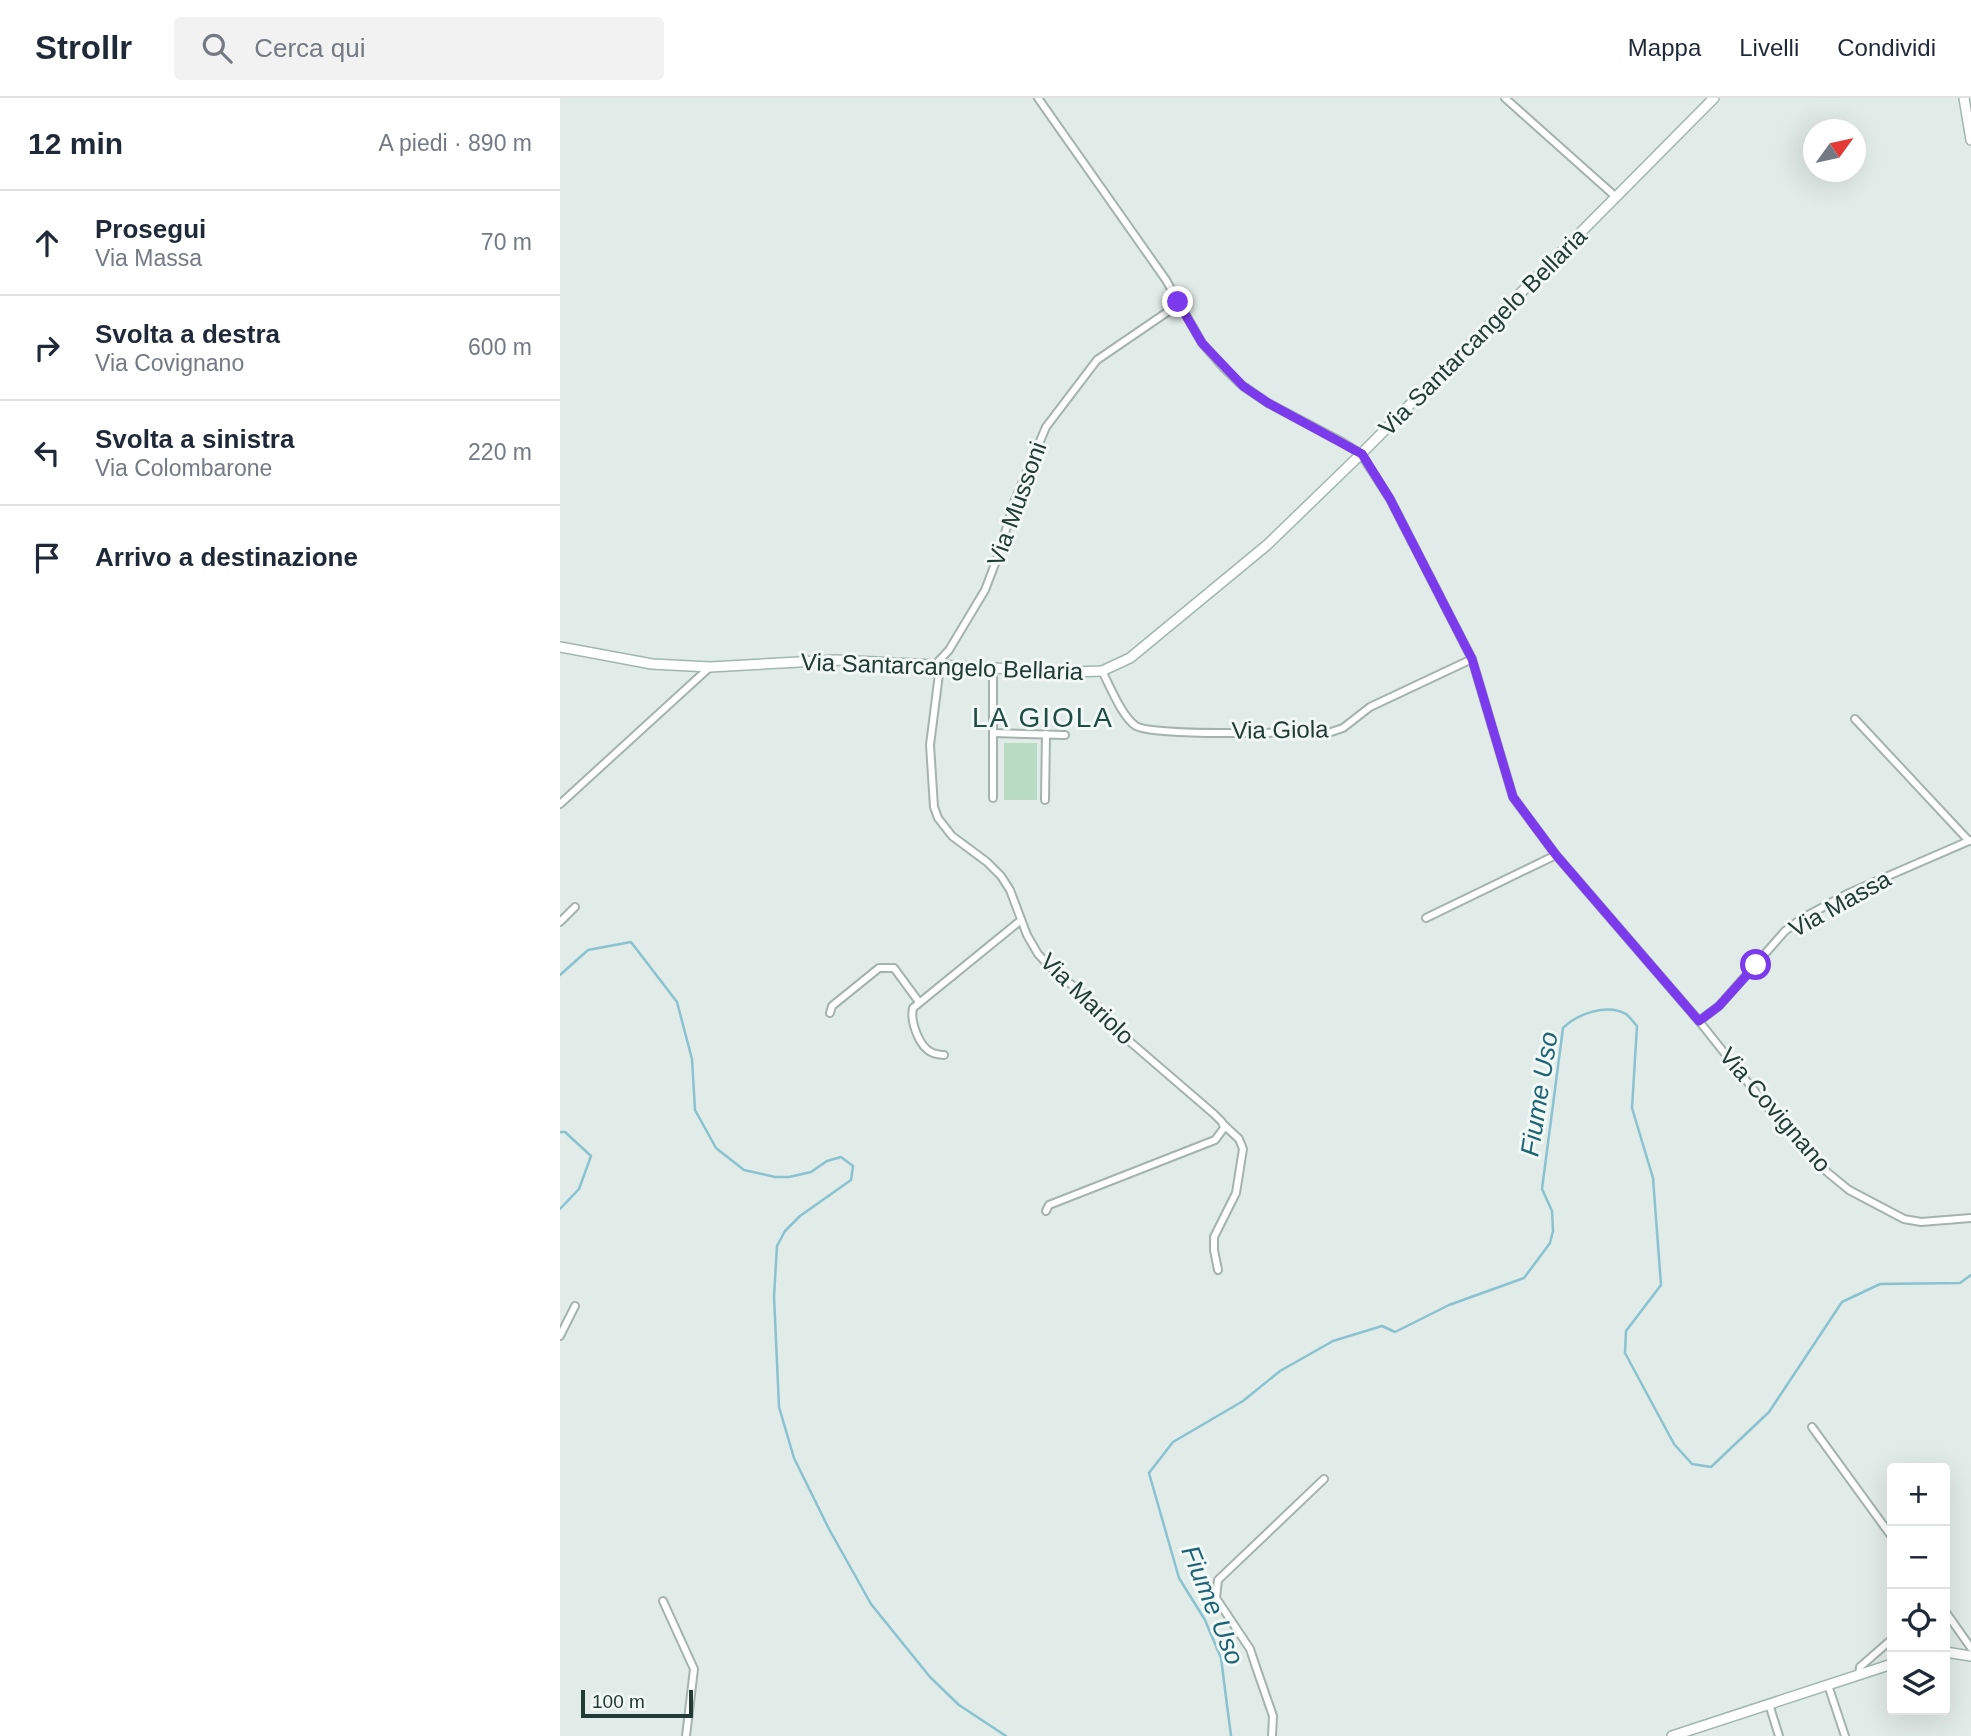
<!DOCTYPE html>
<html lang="it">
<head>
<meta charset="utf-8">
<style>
	body { margin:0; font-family:Arial,sans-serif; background:#f2f2f3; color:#1f2937 }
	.controls { position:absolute; right:21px; bottom:21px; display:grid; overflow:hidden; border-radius:7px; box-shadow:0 7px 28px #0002 }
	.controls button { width:63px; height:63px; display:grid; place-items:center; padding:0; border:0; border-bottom:2px solid #e0e1e3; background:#fff; color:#1f2937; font:35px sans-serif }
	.compass { position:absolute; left:1243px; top:21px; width:63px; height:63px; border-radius:50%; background:#fff; box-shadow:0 7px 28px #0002; rotate:57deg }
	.scale { position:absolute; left:21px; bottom:18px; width:112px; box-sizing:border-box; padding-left:7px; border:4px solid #223b35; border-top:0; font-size:19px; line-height:24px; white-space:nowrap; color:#223b35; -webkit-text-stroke:5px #f1f8f5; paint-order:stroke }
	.stop { position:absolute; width:21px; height:21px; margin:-16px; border:5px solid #7c3aed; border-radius:50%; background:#fff }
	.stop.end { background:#7c3aed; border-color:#fff; box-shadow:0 2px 7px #0008 }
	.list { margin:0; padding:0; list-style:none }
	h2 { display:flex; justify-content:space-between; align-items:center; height:91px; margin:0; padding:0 28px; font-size:30px }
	h2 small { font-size:23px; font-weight:400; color:#747a83 }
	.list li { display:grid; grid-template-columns:46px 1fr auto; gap:21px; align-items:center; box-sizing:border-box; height:105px; padding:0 28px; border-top:2px solid #e0e1e3 }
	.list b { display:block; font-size:26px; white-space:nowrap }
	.list p { margin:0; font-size:23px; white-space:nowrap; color:#747a83 }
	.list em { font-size:23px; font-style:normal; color:#747a83 }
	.icon { flex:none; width:38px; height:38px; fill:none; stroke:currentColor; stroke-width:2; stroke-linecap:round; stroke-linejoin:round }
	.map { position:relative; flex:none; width:1411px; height:1638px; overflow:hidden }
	header { display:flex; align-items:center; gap:42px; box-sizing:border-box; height:98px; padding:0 35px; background:#fff; border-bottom:2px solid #e0e1e3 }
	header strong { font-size:33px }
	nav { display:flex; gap:38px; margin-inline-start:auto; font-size:24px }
	.search { width:490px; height:63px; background:#f2f2f3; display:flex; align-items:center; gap:18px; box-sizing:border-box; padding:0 24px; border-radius:7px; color:#747a83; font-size:26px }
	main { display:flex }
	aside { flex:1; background:#fff }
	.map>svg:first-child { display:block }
	.green { fill:#badcc5 }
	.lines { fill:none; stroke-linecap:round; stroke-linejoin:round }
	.stream { stroke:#8ac2cf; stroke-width:2.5 }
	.street-casing { stroke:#a4b3ae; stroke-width:10 }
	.secondary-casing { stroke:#a0b7af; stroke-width:12 }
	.street { stroke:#fff; stroke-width:6 }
	.secondary { stroke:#fff; stroke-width:9 }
	.route { stroke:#7c3aed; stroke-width:9 }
	.labels { text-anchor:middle; stroke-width:6; stroke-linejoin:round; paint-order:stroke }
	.street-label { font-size:24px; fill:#223b35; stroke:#f1f8f5 }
	.water-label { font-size:26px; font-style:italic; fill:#1e6475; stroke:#f1f8f5 }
	.quarter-label { font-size:28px; letter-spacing:2px; fill:#1f4d43; stroke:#f1f8f5 }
</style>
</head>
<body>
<header>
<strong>Strollr</strong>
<div class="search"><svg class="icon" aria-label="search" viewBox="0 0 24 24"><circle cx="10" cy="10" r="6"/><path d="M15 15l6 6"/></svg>Cerca qui</div>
<nav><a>Mappa</a><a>Livelli</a><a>Condividi</a></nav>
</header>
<main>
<aside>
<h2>12 min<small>A piedi · 890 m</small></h2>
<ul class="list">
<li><svg class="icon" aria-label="ahead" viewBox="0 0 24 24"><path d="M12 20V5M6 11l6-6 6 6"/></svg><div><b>Prosegui</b><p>Via Massa</p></div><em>70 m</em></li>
<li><svg class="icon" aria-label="right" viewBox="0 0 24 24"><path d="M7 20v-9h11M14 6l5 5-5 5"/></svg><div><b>Svolta a destra</b><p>Via Covignano</p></div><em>600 m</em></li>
<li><svg class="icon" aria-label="left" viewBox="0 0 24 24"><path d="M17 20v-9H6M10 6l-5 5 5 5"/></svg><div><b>Svolta a sinistra</b><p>Via Colombarone</p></div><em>220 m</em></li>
<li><svg class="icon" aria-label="arrive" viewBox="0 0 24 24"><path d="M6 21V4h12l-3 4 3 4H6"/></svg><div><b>Arrivo a destinazione</b></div></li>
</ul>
</aside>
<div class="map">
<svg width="1411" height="1638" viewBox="0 0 1411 1638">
	<rect width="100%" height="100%" fill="#e1ebe7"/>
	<rect class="green" x="444" y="645" width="33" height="57"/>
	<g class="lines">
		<g class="stream">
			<polyline points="0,877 28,852 71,844 117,904 132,961 135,1012 156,1050 184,1072 215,1079 229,1079 251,1074 267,1063 281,1059 293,1068 291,1082 240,1118 225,1133 217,1148 214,1198 219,1309 234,1360 269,1431 311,1506 370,1579 399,1607 446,1638"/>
			<polyline points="0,1034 5,1034 31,1058 19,1091 0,1111"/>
			<path d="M671,1638l-10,-78 -16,-38 -26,-42 -30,-105 24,-31 70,-41 37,-30 53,-30 49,-15 13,6 54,-27 75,-27 26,-35 3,-12 -1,-20 -10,-22 21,-161c14,-14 44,-25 63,-14 4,3 8,9 11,12l-5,82 21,70 8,107 -35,46 -1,22 49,91 18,20 19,3 58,-55 73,-110 38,-18 80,-1 11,-8"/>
		</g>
		<g class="street-casing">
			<g id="street">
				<polyline points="478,0 606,182 642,245 663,269 683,288 708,305 782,344 801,356 830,401 912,561 953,699 996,757 1139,923 1213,1016 1267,1074 1289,1092 1344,1121 1361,1124 1411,1120"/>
				<polyline points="945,0 1056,99"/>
				<polyline points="375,567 389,552 425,492 438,458 455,402 486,329 537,262 619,206"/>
				<polyline points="380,568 370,647 374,709 378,720 392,738 427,764 441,778 450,792 467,837 478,856 495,874 533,903 568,942 654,1016 662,1024 664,1030 655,1042 489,1107 486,1113"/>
				<path d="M542,573c8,15 20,46 34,55 19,11 164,6 195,6l12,-4 27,-21 102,-48"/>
				<polyline points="1295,621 1409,743"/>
				<polyline points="433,635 505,637"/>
				<polyline points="433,700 433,570"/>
				<polyline points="485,702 486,636"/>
				<polyline points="0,706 150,569"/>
				<polyline points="866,820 996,757"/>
				<polyline points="0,824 15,809"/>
				<polyline points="270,915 272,908 319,870 334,870 359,904"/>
				<polyline points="1139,923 1159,908 1225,833 1241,821 1289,795 1411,742"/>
				<path d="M384,957c-1,0 -10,-1 -11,-2 -14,-5 -23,-32 -20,-45l107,-87"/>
				<polyline points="658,1172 654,1152 654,1139 676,1095 683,1051 679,1041 663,1026"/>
				<polyline points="0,1238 15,1208"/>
				<polyline points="1252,1329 1332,1439"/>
				<polyline points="103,1503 134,1571 126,1638"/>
				<polyline points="1385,1513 1411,1550"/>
				<polyline points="1299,1577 1300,1569 1332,1541"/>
				<polyline points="1268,1587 1285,1638"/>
				<polyline points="1209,1606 1219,1638"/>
				<polyline points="712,1638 713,1618 696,1569 690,1551 656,1500 658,1482 764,1381"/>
			</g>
		</g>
		<g class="secondary-casing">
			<g id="secondary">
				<polyline points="1404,0 1411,42"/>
				<polyline points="0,549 92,566 150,569 276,562 512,574 542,573 570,560 707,447 801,356 1154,0"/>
				<polyline points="1385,1554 1411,1558"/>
				<polyline points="1112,1638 1332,1566"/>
			</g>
		</g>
		<use href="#street" class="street"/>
		<use href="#secondary" class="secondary"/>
	</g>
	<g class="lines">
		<polyline class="route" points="618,204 642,245 683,288 708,305 802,356 830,401 912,561 953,699 996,757 1139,923 1159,908 1196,867"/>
	</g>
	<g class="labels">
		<g class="street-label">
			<text transform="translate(923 234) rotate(-45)" y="8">Via Santarcangelo Bellaria</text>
			<text transform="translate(457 406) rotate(-70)" y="8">Via Mussoni</text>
			<text transform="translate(382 569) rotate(2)" y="8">Via Santarcangelo Bellaria</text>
			<text transform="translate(720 632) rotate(-1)" y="8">Via Giola</text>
			<text transform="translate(1280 806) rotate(-29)" y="8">Via Massa</text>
			<text transform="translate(527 901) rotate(44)" y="8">Via Mariolo</text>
			<text transform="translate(1215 1012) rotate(49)" y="8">Via Covignano</text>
		</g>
		<g class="water-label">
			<text transform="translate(979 996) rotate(-81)" y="9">Fiume Uso</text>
			<text transform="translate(653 1507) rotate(68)" y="9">Fiume Uso</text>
		</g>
		<g class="quarter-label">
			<text x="483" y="629">LA GIOLA</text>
		</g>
	</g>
</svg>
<div class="controls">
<button>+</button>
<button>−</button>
<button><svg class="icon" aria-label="locate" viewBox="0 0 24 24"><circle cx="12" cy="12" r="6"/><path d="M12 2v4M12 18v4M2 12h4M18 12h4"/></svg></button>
<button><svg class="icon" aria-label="layers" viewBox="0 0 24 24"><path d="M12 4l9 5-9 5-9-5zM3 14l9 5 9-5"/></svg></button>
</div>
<svg class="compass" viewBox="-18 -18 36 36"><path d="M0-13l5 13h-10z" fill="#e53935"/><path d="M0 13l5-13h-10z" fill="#747a83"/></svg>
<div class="scale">100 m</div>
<div class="stop" style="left:1196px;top:867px"></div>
<div class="stop end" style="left:618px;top:204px"></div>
</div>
</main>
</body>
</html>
